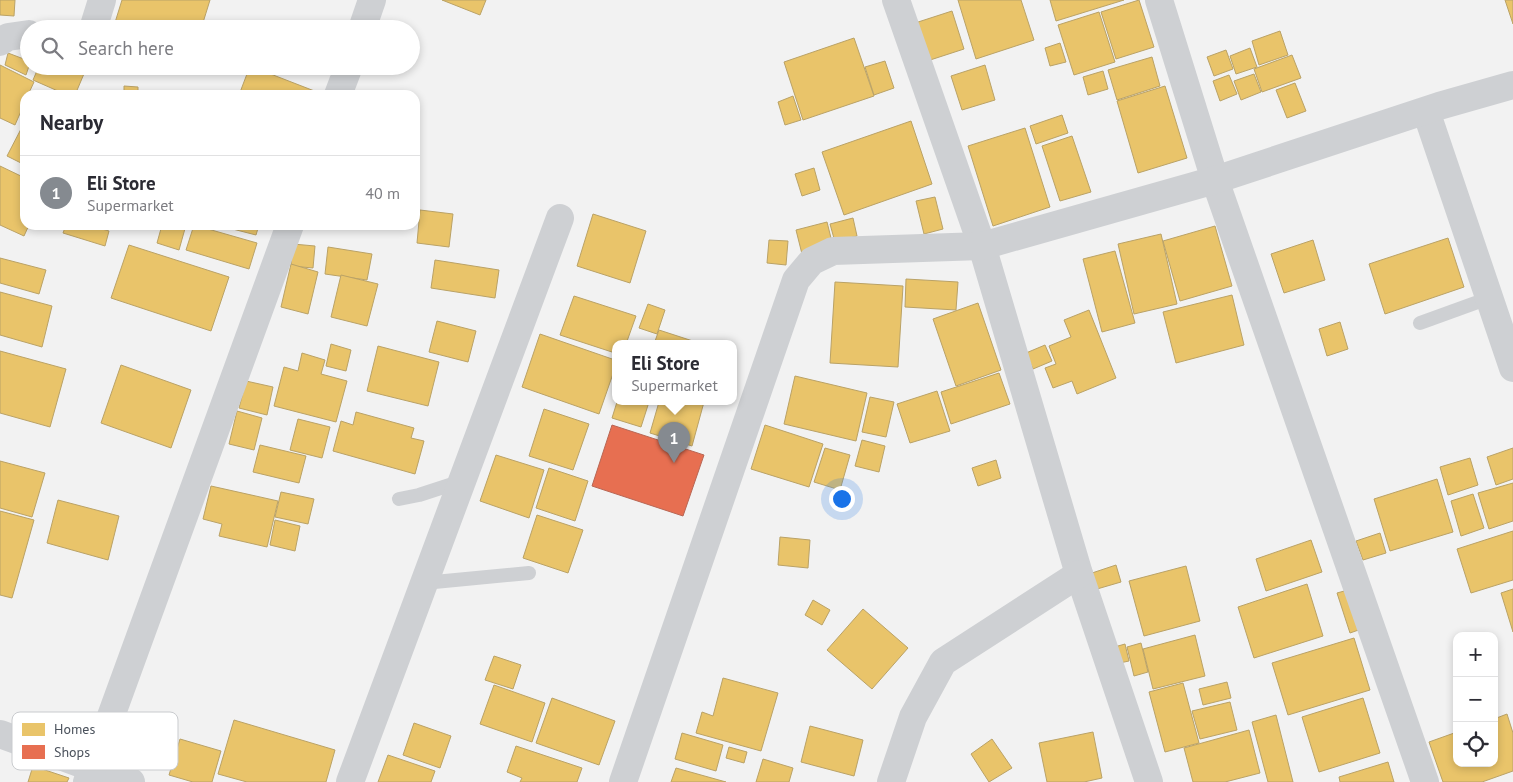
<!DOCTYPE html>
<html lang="en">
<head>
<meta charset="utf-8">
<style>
	body { margin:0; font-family:"PT Sans",sans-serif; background:#f2f2f3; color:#2b2b33 }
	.controls { position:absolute; right:15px; bottom:15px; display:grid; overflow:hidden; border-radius:10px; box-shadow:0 2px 8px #0003 }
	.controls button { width:45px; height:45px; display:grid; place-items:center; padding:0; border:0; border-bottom:1px solid #e1e1e2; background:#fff; color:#2b2b33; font:25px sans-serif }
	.you { position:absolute; left:841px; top:498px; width:18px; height:18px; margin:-12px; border:4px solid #fff; border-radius:50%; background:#1a73e8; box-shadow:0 0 0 8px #1a73e833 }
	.badge { display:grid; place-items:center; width:32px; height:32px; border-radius:50%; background:#858a90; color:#fff; font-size:16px; font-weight:700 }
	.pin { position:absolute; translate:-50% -41px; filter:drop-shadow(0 1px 2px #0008) }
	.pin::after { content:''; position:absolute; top:26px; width:18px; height:15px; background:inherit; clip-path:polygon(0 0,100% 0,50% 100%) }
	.popup { position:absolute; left:612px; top:340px; width:125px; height:65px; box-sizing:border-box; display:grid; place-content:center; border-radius:10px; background:#fff; filter:drop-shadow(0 1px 4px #0005); font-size:16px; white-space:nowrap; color:#7c7c81 }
	.popup b { font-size:19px; color:#2b2b33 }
	.popup::after { content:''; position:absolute; left:50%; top:100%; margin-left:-10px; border:10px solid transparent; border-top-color:#fff }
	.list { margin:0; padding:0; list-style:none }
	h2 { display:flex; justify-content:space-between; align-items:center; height:65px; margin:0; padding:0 20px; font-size:21px }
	h2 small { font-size:16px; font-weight:400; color:#7c7c81 }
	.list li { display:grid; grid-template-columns:32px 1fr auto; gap:15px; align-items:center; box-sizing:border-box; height:75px; padding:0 20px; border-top:1px solid #e1e1e2 }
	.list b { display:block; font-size:19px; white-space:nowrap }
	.list p { margin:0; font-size:16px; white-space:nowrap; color:#7c7c81 }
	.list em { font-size:16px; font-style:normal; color:#7c7c81 }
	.icon { flex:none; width:28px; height:28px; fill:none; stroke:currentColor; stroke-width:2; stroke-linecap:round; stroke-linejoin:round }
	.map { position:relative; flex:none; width:1513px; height:782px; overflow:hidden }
	.search { position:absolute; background:#fff; box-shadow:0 2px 8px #0003; left:20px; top:20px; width:400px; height:55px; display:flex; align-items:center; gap:12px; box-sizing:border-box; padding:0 18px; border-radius:28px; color:#7c7c81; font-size:19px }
	.panel { position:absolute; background:#fff; box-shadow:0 2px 8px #0003; left:20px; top:90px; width:400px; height:140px; border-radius:15px }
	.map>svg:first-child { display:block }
	.homes { fill:#e9c46a; stroke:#baa266 }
	.shops { fill:#e76f51; stroke:#b86654 }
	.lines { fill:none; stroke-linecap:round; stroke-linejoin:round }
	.service { stroke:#ced0d3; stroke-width:14 }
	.minor { stroke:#ced0d3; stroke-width:28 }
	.key { fill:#fff; stroke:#c9cbce; stroke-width:1 }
	.key-label { font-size:14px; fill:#4b525c }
</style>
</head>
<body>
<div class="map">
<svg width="1513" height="782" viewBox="0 0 1513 782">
	<rect width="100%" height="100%" fill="#f2f2f2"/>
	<g class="homes">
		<polygon points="0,0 15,0 14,16 0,15"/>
		<polygon points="122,0 210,0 201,29 113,29"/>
		<polygon points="442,0 486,0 480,15"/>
		<polygon points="958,0 1021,0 1034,40 976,59"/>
		<polygon points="1050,0 1124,0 1056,21"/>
		<polygon points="1139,0 1154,47 1116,59 1101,12"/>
		<polygon points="1505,0 1513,0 1513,24"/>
		<polygon points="952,11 964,49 924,62 912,24"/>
		<polygon points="1099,12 1115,62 1074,75 1058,25"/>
		<polygon points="1280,31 1288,55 1259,65 1252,41"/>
		<polygon points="854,38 874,96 803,120 784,62"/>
		<polygon points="1060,43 1066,62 1050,66 1045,48"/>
		<polygon points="1250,48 1257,67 1236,74 1230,56"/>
		<polygon points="1226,50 1233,69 1214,76 1207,57"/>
		<polygon points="8,53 29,61 29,66 26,75 5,65"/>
		<polygon points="1292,55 1301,78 1262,92 1254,69"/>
		<polygon points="1152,57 1160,86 1117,100 1108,70"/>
		<polygon points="885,61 894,88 874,95 865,67"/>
		<polygon points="0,65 34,82 28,95 25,95 25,102 15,125 0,118"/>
		<polygon points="985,65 995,100 962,110 951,76"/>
		<polygon points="39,66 80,66 86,69 75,95 67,95 33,80"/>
		<polygon points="250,66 317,92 316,95 239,95"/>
		<polygon points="1103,71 1108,89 1088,95 1083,77"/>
		<polygon points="1254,74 1261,92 1241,100 1234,81"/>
		<polygon points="1229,75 1237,94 1220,101 1213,81"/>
		<polygon points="1295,83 1306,111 1287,118 1276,90"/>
		<polygon points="124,86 138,87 138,95 124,95"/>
		<polygon points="1165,86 1187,158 1138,173 1117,101"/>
		<polygon points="793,96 801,120 785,125 778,102"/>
		<polygon points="1062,115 1068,133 1036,144 1030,126"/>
		<polygon points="911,121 932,184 844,215 822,152"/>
		<polygon points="1025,128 1050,207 993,226 968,146"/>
		<polygon points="21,129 25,131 25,165 7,156"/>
		<polygon points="1072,136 1091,192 1060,201 1042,146"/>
		<polygon points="0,166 25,178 25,225 29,225 24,236 0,225"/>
		<polygon points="814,168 820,190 802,196 795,174"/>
		<polygon points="935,197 943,229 924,234 916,201"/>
		<polygon points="420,210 453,214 449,247 417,243"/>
		<polygon points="593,214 646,231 630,283 577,266"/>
		<polygon points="853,218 857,236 835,242 830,224"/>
		<polygon points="827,222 833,246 802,254 796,230"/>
		<polygon points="66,225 88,225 109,231 105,246 63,233"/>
		<polygon points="162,225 186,225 179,250 157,243"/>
		<polygon points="194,225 257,243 249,269 186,250"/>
		<polygon points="217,225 259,225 256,235"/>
		<polygon points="1215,226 1232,286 1180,301 1163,241"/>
		<polygon points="1161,234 1177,304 1134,314 1118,244"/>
		<polygon points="1448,238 1464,287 1385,314 1369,264"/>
		<polygon points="769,240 788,241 786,265 767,263"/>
		<polygon points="1313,240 1325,280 1284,293 1271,254"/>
		<polygon points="293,244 315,246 313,268 291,266"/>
		<polygon points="129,245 229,277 211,331 111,298"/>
		<polygon points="328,247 372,254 367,280 325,274"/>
		<polygon points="1115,251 1135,323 1102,332 1083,259"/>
		<polygon points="0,258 46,270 39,294 0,283"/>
		<polygon points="435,260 499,270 495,298 431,288"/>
		<polygon points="291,264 318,272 308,314 281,307"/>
		<polygon points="341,275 378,284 367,326 331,317"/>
		<polygon points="906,279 958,282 956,310 905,307"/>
		<polygon points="835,282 903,286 898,367 830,363"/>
		<polygon points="0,292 52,306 42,347 0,335"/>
		<polygon points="1232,295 1244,345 1176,363 1163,312"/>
		<polygon points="574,296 636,316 626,344 615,344 615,353 560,335"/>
		<polygon points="978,303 1001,370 956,386 933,319"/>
		<polygon points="648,304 665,310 657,334 639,328"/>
		<polygon points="1089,310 1116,378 1077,394 1072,381 1053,388 1045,368 1056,364 1049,346 1071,337 1064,320"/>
		<polygon points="437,321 476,331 468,362 429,352"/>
		<polygon points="1340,322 1348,349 1327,356 1319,329"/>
		<polygon points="659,330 702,344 654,344"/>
		<polygon points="540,334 615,360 615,368 599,414 522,387"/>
		<polygon points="331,344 351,350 346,371 326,366"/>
		<polygon points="1045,345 1052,361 1033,369 1026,353"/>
		<polygon points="378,346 439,362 428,406 367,391"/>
		<polygon points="0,351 66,369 50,427 0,413"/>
		<polygon points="302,353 325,360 321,374 347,381 336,422 274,406 284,367 298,371"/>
		<polygon points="121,365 191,390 171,448 101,423"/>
		<polygon points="999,373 1010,404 951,424 941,392"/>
		<polygon points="795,376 867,393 856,441 784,424"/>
		<polygon points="246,381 273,387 267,415 239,408"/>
		<polygon points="937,391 950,431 910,443 897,404"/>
		<polygon points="870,397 894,402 886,437 862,432"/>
		<polygon points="617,402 649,402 641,427 612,418"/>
		<polygon points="659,402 704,402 692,446 650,433"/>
		<polygon points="544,409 589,424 573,470 529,456"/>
		<polygon points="237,411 262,418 254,450 229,444"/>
		<polygon points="356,412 414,428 411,438 424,441 415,474 333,451 341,421 353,425"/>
		<polygon points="298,419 330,427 322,458 290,450"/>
		<polygon points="765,425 823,444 809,487 751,469"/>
		<polygon points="862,440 885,446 879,472 855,466"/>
		<polygon points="260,445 306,456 299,483 253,472"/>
		<polygon points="825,448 850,455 840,490 814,482"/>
		<polygon points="1513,448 1513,479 1496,485 1487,457"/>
		<polygon points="496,455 544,470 529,518 480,501"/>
		<polygon points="1470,458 1478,485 1448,495 1440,467"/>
		<polygon points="996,460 1001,478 978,486 972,468"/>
		<polygon points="0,461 45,473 32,517 0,508"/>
		<polygon points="549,468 588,481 575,521 536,508"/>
		<polygon points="1437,479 1453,532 1390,551 1374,499"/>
		<polygon points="1513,483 1513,521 1489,529 1478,493"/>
		<polygon points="211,486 278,501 267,547 219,536 222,524 203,519"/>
		<polygon points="281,492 314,499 308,524 275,517"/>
		<polygon points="1473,494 1484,528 1461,536 1451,501"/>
		<polygon points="58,500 119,516 108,560 47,543"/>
		<polygon points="0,511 34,520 12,598 0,595"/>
		<polygon points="537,515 583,530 568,573 523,558"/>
		<polygon points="275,520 300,526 295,551 270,545"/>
		<polygon points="1513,531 1513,580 1471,593 1457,549"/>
		<polygon points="1380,533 1386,553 1363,560 1356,541"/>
		<polygon points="780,537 810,540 808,568 778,565"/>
		<polygon points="1311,540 1322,572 1266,591 1256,559"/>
		<polygon points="1116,565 1121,582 1097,589 1092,573"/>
		<polygon points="1186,566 1200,621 1144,636 1129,581"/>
		<polygon points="1307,584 1323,636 1254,658 1238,607"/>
		<polygon points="1355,588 1367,627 1350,633 1337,593"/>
		<polygon points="1513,589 1513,632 1501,593"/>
		<polygon points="813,600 830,610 822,625 805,615"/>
		<polygon points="863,609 908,648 872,689 827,650"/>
		<polygon points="1195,635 1205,676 1153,689 1143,649"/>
		<polygon points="1354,638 1370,690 1288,715 1272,663"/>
		<polygon points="1141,643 1148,672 1134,676 1127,647"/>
		<polygon points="1125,644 1129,661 1115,664 1111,648"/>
		<polygon points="494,656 521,665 513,689 485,680"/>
		<polygon points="723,678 778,693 761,751 696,733 702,712 713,716"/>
		<polygon points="1227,682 1231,698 1203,705 1199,689"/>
		<polygon points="1183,683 1199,743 1165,752 1149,692"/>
		<polygon points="494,685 545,703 532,742 480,724"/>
		<polygon points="552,698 615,721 599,765 536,743"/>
		<polygon points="1363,698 1380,753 1319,772 1302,717"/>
		<polygon points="1230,702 1237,730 1200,739 1192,711"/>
		<polygon points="1507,714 1513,733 1513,771 1482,782 1443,782 1429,742 1457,732 1457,763 1494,763 1494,719"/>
		<polygon points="1276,715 1293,782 1268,782 1252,722"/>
		<polygon points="234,720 335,750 326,782 247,782 218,774"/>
		<polygon points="414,723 451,736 440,768 403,755"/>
		<polygon points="810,726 863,740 854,776 801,762"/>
		<polygon points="1249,730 1260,773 1225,782 1193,782 1184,748"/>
		<polygon points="1093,732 1102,778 1084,782 1047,782 1039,743"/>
		<polygon points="682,733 723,745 716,771 675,759"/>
		<polygon points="180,739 221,751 212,782 193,782 169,775"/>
		<polygon points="992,739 1012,768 989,782 971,754"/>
		<polygon points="516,746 582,768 577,782 520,782 522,778 507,772"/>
		<polygon points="729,747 747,752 744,763 726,758"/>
		<polygon points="388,755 435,771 431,782 378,782"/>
		<polygon points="763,759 793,768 789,782 756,782"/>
		<polygon points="1388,762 1394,782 1340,782 1339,777"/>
		<polygon points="33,766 69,778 67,782 28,782"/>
		<polygon points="676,768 726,782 671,782"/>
	</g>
	<polygon class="shops" points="612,425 704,455 683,516 592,486"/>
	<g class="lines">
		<g class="service">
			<polyline points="1420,323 1489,298"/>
			<polyline points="399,499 419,495 462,481"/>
			<polyline points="424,583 529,573"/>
		</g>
		<g class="minor">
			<polyline points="896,0 982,246 1079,574 1149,782"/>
			<polyline points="1159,0 1215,180 1425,782"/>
			<polyline points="93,29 102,0"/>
			<polyline points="362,29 372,0"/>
			<polyline points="0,42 8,37 29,34"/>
			<polyline points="338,95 349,66"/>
			<polyline points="1426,111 1513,368"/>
			<polyline points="0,734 131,782"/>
			<polyline points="87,782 290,225"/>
			<polyline points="350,782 560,218"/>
			<polyline points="623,782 796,280 812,261 833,251 982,246 1215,180 1439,106 1513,85"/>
			<polyline points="891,782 913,717 943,662 1079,574"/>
		</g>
	</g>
	<rect x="12" y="712" width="166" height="58" rx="8" class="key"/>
	<rect x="22" y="723" width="23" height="13" fill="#e9c46a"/>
	<rect x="22" y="745" width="23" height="14" fill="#e76f51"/>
	<g class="key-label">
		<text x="54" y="734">Homes</text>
		<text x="54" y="757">Shops</text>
	</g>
</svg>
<div class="controls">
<button>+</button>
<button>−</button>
<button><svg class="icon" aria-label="locate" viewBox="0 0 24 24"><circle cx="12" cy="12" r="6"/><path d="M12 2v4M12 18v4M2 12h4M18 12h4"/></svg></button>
</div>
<div class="you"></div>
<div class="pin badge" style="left:674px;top:463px">1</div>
<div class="popup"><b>Eli Store</b>Supermarket</div>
<div class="search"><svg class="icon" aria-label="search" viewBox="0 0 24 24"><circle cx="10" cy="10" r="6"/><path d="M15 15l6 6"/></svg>Search here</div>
<section class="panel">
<h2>Nearby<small></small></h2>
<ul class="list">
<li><span class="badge">1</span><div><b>Eli Store</b><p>Supermarket</p></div><em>40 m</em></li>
</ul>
</section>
</div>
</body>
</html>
